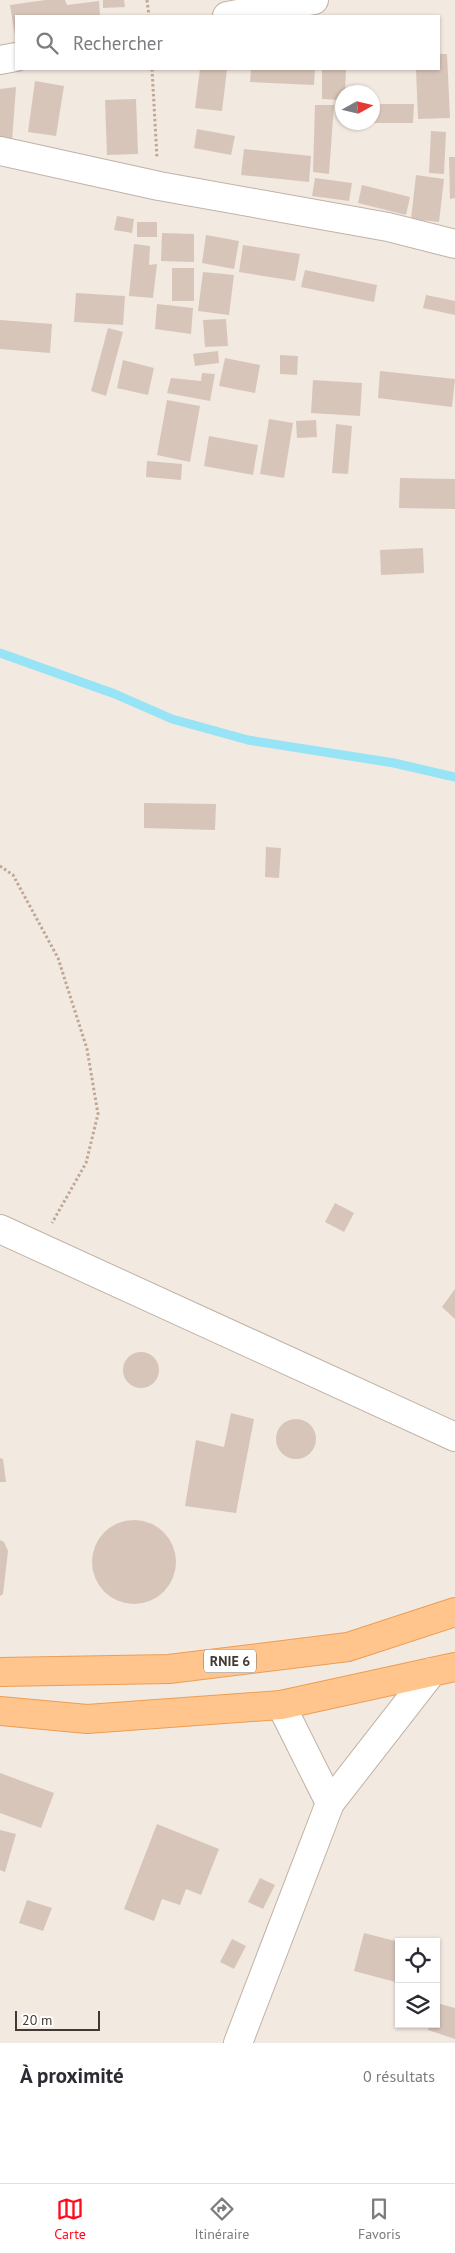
<!DOCTYPE html>
<html lang="fr">
<head>
<meta charset="utf-8">
<style>
	body { margin:0; font-family:"PT Sans",sans-serif; background:#f2f2f3; color:#2b2b33 }
	.controls { position:absolute; right:15px; bottom:15px; display:grid; overflow:hidden; border-radius:0px; box-shadow:0 1px 4px #0004 }
	.controls button { width:45px; height:45px; display:grid; place-items:center; padding:0; border:0; border-bottom:1px solid #e1e1e2; background:#fff; color:#2b2b33; font:25px sans-serif }
	.compass { position:absolute; left:335px; top:85px; width:45px; height:45px; border-radius:50%; background:#fff; box-shadow:0 1px 4px #0004; rotate:82deg }
	.scale { position:absolute; left:15px; bottom:12px; width:85px; box-sizing:border-box; padding-left:5px; border:2px solid #443932; border-top:0; font-size:14px; line-height:18px; white-space:nowrap; color:#443932; -webkit-text-stroke:4px #fff; paint-order:stroke }
	.list { margin:0; padding:0; list-style:none }
	h2 { display:flex; justify-content:space-between; align-items:center; height:65px; margin:0; padding:0 20px; font-size:21px }
	h2 small { font-size:16px; font-weight:400; color:#7c7c81 }
	.icon { flex:none; width:28px; height:28px; fill:none; stroke:currentColor; stroke-width:2; stroke-linecap:round; stroke-linejoin:round }
	.map { position:relative; flex:none; width:455px; height:2043px; overflow:hidden }
	.search { position:absolute; background:#fff; box-shadow:0 1px 4px #0004; left:15px; right:15px; top:15px; height:55px; display:flex; align-items:center; gap:12px; box-sizing:border-box; padding:0 18px; border-radius:0px; color:#7c7c81; font-size:19px }
	.sheet { height:140px; background:#fff }
	nav { display:flex; justify-content:space-around; align-items:center; box-sizing:border-box; height:70px; border-top:1px solid #e1e1e2; background:#fff; font-size:14px; color:#7c7c81 }
	nav a { display:grid; justify-items:center; gap:2px }
	nav .on { color:#ff0b1d }
	.map>svg:first-child { display:block }
	.lines { fill:none; stroke-linecap:round; stroke-linejoin:round }
	.stream { stroke:#96e4f6; stroke-width:9 }
	.building { fill:#d8c5b9 }
	.minor-casing { stroke:#c1b2a6; stroke-width:30 }
	.tertiary-casing { stroke:#c1b2a6; stroke-width:30 }
	.primary-casing { stroke:#ed9d54; stroke-width:30 }
	.path { stroke:#c1a793; stroke-width:3; stroke-dasharray:2.5 2.5; stroke-linecap:butt }
	.minor { stroke:#fff; stroke-width:28 }
	.tertiary { stroke:#fff; stroke-width:28 }
	.primary { stroke:#ffc58d; stroke-width:28 }
	.labels { text-anchor:middle; stroke-width:4; stroke-linejoin:round; paint-order:stroke }
	.shield { fill:#fff; stroke:#7c7470; stroke-width:1 }
	.shield-label { font-size:14px; font-weight:bold; fill:#443932 }
</style>
</head>
<body>
<div class="map">
<svg width="455" height="2043" viewBox="0 0 455 2043">
	<rect width="100%" height="100%" fill="#f2e9e1"/>
	<g class="lines">
		<polyline class="stream" points="0,653 115,694 172,719 248,740 394,763 455,777"/>
	</g>
	<g class="building">
		<polygon points="45,0 65,0 67,5 99,1 100,16 16,16 15,36 10,5"/>
		<polygon points="103,0 124,0 125,7 103,8"/>
		<polygon points="439,54 447,54 450,118 418,119 416,69 439,69"/>
		<polygon points="200,69 227,69 222,111 195,108"/>
		<polygon points="251,69 315,69 314,85 250,82"/>
		<polygon points="322,69 346,69 345,92 342,92 342,100 322,99"/>
		<polygon points="35,81 64,86 56,136 28,132"/>
		<polygon points="16,87 12,141 0,141 0,89"/>
		<polygon points="136,99 138,154 107,155 105,100"/>
		<polygon points="372,104 414,104 413,123 372,123"/>
		<polygon points="315,105 334,105 329,174 313,172"/>
		<polygon points="197,129 235,136 231,155 194,148"/>
		<polygon points="431,131 446,132 444,174 429,173"/>
		<polygon points="244,149 311,156 309,182 241,175"/>
		<polygon points="449,157 455,157 455,198 450,199"/>
		<polygon points="416,175 444,179 439,222 411,219"/>
		<polygon points="315,178 352,183 349,201 312,196"/>
		<polygon points="362,185 410,197 406,215 358,203"/>
		<polygon points="117,216 134,219 132,233 114,230"/>
		<rect x="137" y="222" width="20" height="15"/>
		<polygon points="162,233 194,234 194,262 161,261"/>
		<polygon points="206,235 239,241 234,269 202,263"/>
		<polygon points="134,244 150,246 149,265 157,264 153,298 129,296"/>
		<polygon points="243,245 300,254 295,281 239,272"/>
		<rect x="172" y="268" width="22" height="33"/>
		<polygon points="305,270 377,285 374,302 301,287"/>
		<polygon points="203,272 234,275 229,315 198,311"/>
		<polygon points="76,293 125,296 123,325 74,322"/>
		<polygon points="426,295 455,301 455,315 423,308"/>
		<polygon points="157,304 193,308 191,334 155,329"/>
		<polygon points="226,319 228,346 205,347 203,320"/>
		<polygon points="0,320 52,324 50,353 0,349"/>
		<polygon points="108,328 123,332 106,396 91,391"/>
		<polygon points="218,351 219,363 195,366 193,354"/>
		<polygon points="280,355 298,356 297,375 280,374"/>
		<polygon points="225,358 260,365 255,393 219,386"/>
		<polygon points="123,360 154,368 148,395 117,388"/>
		<polygon points="380,371 455,379 452,407 378,398"/>
		<polygon points="202,373 215,374 210,401 167,393 171,378 201,381"/>
		<polygon points="313,380 362,383 360,416 311,413"/>
		<polygon points="167,400 200,406 190,462 157,455"/>
		<polygon points="269,419 293,423 284,478 260,474"/>
		<polygon points="316,420 317,437 297,438 296,421"/>
		<polygon points="336,424 352,426 348,474 332,473"/>
		<polygon points="209,436 258,445 253,475 204,466"/>
		<polygon points="147,461 182,464 181,480 146,477"/>
		<polygon points="400,478 455,479 455,509 399,508"/>
		<polygon points="423,548 424,573 381,575 380,550"/>
		<polygon points="144,803 216,804 215,830 144,828"/>
		<polygon points="266,847 281,848 279,878 265,877"/>
		<polygon points="335,1203 354,1213 344,1232 325,1222"/>
		<polygon points="455,1289 455,1319 442,1307"/>
		<circle cx="141" cy="1370" r="18"/>
		<polygon points="231,1413 254,1419 236,1513 185,1506 196,1440 224,1447"/>
		<circle cx="296" cy="1439" r="20"/>
		<polygon points="0,1458 3,1459 6,1482 0,1482"/>
		<circle cx="134" cy="1562" r="42"/>
		<polygon points="0,1540 4,1542 8,1551 3,1594 0,1596"/>
		<polygon points="0,1773 54,1793 41,1828 0,1813"/>
		<polygon points="157,1824 219,1849 201,1895 186,1889 180,1905 162,1899 154,1921 124,1909"/>
		<polygon points="0,1830 16,1834 5,1872 0,1870"/>
		<polygon points="260,1878 275,1885 263,1909 248,1902"/>
		<polygon points="27,1900 52,1908 43,1931 19,1923"/>
		<polygon points="364,1933 399,1942 399,1983 354,1971"/>
		<polygon points="232,1939 246,1946 234,1969 220,1962"/>
		<polygon points="437,2003 455,2008 455,2039 428,2030 430,2024 436,2024"/>
	</g>
	<g class="lines">
		<g class="minor-casing">
			<g id="minor">
				<polyline points="0,151 159,186 388,227 455,244"/>
				<polyline points="281,1705 330,1803"/>
				<polyline points="238,2043 330,1803 432,1672"/>
			</g>
		</g>
		<g class="tertiary-casing">
			<g id="tertiary">
				<polyline points="227,16 314,0"/>
				<polyline points="0,60 16,57"/>
				<polyline points="0,1229 455,1437"/>
			</g>
		</g>
		<g class="primary-casing">
			<g id="primary">
				<polyline points="0,1672 169,1669 348,1647 455,1612"/>
				<polyline points="0,1711 87,1719 281,1705 455,1667"/>
			</g>
		</g>
		<g class="path">
			<polyline points="147,0 149,16"/>
			<polyline points="152,69 157,158"/>
			<polyline points="0,866 13,875 58,958 87,1049 98,1114 86,1163 52,1223"/>
		</g>
		<use href="#minor" class="minor"/>
		<use href="#tertiary" class="tertiary"/>
		<use href="#primary" class="primary"/>
	</g>
	<g class="labels">
		<rect class="shield" x="204" y="1649.5" width="52" height="23" rx="4"/>
		<g class="shield-label">
			<text x="230" y="1666">RNIE 6</text>
		</g>
	</g>
</svg>
<div class="controls">
<button><svg class="icon" aria-label="locate" viewBox="0 0 24 24"><circle cx="12" cy="12" r="6"/><path d="M12 2v4M12 18v4M2 12h4M18 12h4"/></svg></button>
<button><svg class="icon" aria-label="layers" viewBox="0 0 24 24"><path d="M12 4l9 5-9 5-9-5zM3 14l9 5 9-5"/></svg></button>
</div>
<svg class="compass" viewBox="-18 -18 36 36"><path d="M0-13l5 13h-10z" fill="#e53935"/><path d="M0 13l5-13h-10z" fill="#7c7c81"/></svg>
<div class="scale">20 m</div>
<div class="search"><svg class="icon" aria-label="search" viewBox="0 0 24 24"><circle cx="10" cy="10" r="6"/><path d="M15 15l6 6"/></svg>Rechercher</div>
</div>
<section class="sheet">
<h2>À proximité<small>0 résultats</small></h2>
<ul class="list">
</ul>
</section>
<nav>
<a class="on"><svg class="icon" aria-label="map" viewBox="0 0 24 24"><path d="M3 6l6-2 6 2 6-2v14l-6 2-6-2-6 2zM9 4v14M15 6v14"/></svg>Carte</a>
<a><svg class="icon" aria-label="directions" viewBox="0 0 24 24"><path d="M12 3l9 9-9 9-9-9zM9 14v-3h6M13 9l2 2-2 2"/></svg>Itinéraire</a>
<a><svg class="icon" aria-label="saved" viewBox="0 0 24 24"><path d="M7 4h10v16l-5-4-5 4z"/></svg>Favoris</a>
</nav>
</body>
</html>
